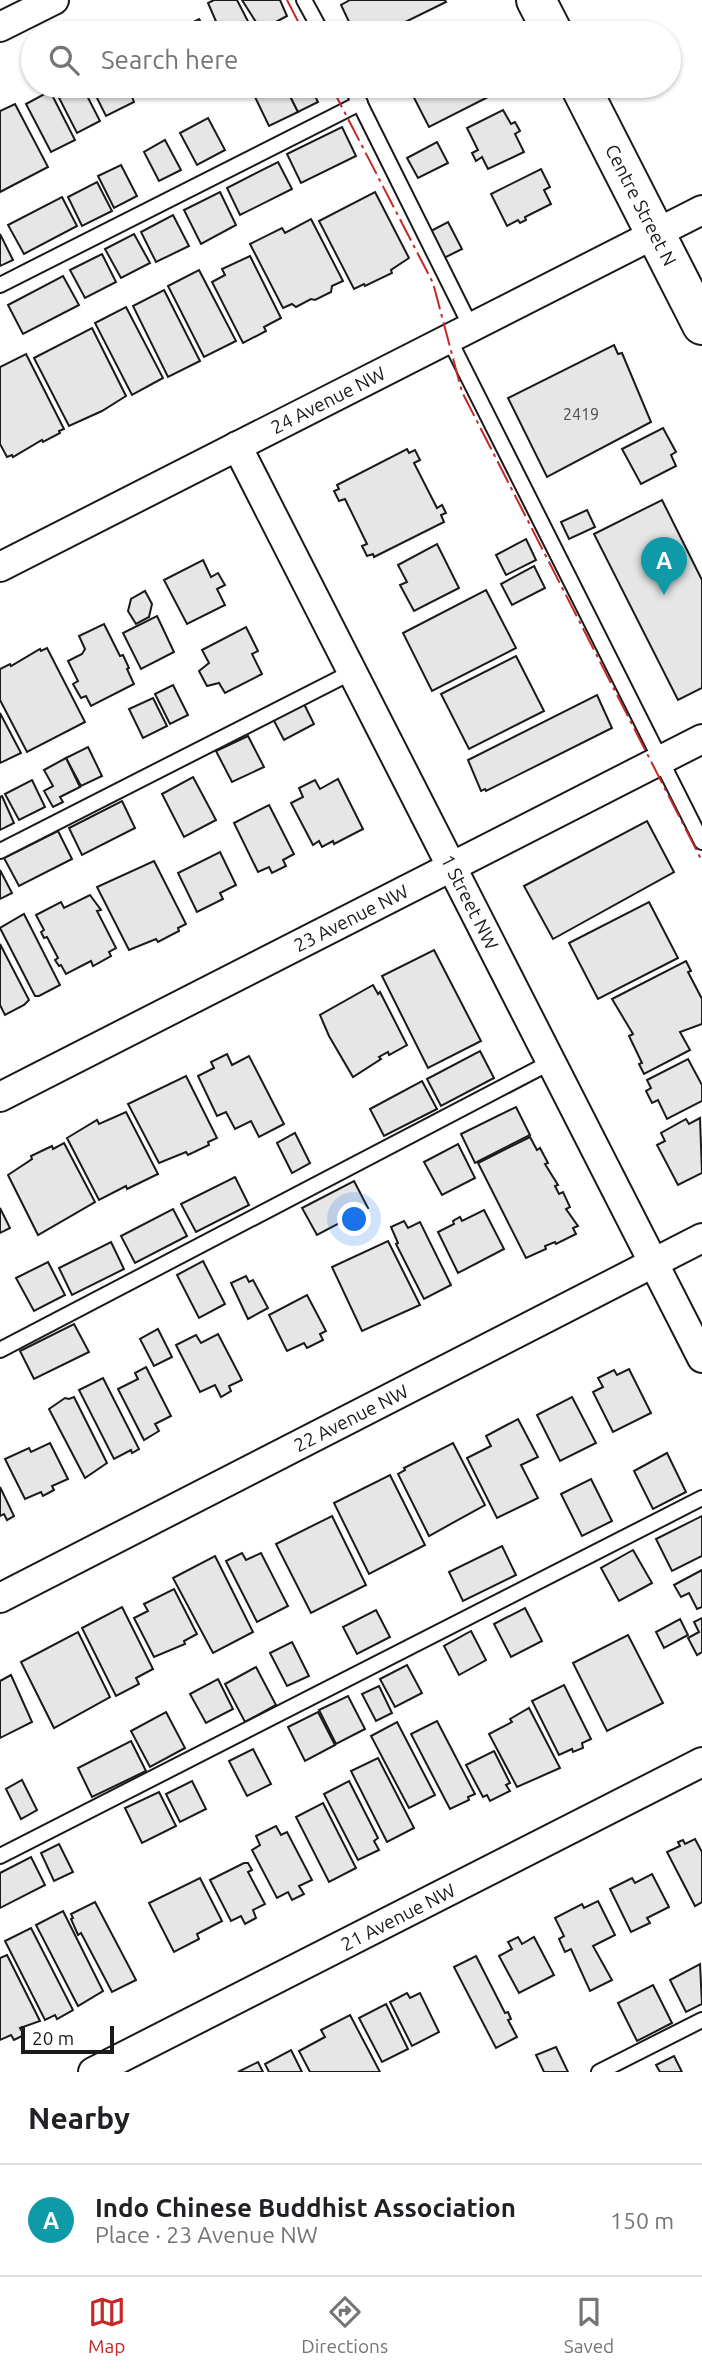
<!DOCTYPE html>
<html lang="en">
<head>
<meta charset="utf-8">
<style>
	body { margin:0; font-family:Ubuntu,sans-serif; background:#f2f2f2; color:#202124 }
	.scale { position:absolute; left:21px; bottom:18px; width:93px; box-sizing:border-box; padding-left:7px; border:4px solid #1a1a1a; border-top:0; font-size:19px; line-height:24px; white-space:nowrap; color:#1a1a1a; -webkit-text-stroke:5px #fff; paint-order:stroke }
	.you { position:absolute; left:355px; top:1220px; width:24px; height:24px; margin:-18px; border:5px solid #fff; border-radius:50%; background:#1a73e8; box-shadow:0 0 0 10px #1a73e833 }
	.badge { display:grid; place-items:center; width:46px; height:46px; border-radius:50%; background:#c62828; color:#fff; font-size:23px; font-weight:700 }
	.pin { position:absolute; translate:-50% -58px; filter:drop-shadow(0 2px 4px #0008) }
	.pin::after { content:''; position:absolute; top:37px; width:24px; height:21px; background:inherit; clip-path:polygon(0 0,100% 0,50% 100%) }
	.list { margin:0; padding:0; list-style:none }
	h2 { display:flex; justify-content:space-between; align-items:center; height:91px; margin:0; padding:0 28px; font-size:30px }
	h2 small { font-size:23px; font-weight:400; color:#757577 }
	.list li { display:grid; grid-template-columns:46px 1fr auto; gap:21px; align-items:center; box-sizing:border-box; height:112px; padding:0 28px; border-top:2px solid #e0e0e0 }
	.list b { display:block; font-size:26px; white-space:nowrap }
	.list p { margin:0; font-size:23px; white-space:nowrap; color:#757577 }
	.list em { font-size:23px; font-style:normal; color:#757577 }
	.icon { flex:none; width:38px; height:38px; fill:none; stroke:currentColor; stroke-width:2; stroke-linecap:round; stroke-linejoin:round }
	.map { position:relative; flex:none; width:702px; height:2072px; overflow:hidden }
	.search { position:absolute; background:#fff; box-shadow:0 2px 5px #0004; left:21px; right:21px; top:21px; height:77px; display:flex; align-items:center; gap:18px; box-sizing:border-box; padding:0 24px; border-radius:38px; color:#757577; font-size:26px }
	.sheet { height:203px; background:#fff }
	nav { display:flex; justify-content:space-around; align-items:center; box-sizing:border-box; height:98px; border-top:2px solid #e0e0e0; background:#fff; font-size:19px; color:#757577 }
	nav a { display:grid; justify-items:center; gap:4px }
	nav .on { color:#c62828 }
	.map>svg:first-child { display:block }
	.building { fill:#e6e6e6; stroke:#1a1a1a; stroke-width:2 }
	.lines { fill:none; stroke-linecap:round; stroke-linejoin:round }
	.service-casing { stroke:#1a1a1a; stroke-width:18 }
	.minor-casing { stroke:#1a1a1a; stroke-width:32 }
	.secondary-casing { stroke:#1a1a1a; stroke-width:42 }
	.service { stroke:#fff; stroke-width:14 }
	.minor { stroke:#fff; stroke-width:28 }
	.secondary { stroke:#fff; stroke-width:38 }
	.power { stroke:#c62828; stroke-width:2; stroke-dasharray:24 5 3.5 5; stroke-linecap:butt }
	.labels { text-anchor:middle; stroke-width:5; stroke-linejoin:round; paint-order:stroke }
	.number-label { font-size:16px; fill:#4d4d4d }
	.street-label { font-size:19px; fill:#1a1a1a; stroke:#fff }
</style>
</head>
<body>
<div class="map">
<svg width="702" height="2072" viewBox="0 0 702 2072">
	<rect width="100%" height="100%" fill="#fff"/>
	<g class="building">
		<polygon points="214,0 237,0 254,33 221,33 208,3"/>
		<polygon points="242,0 280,0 287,16 261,30"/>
		<polygon points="350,0 445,0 446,2 383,33 346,33 344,29 351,26 341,5"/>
		<polygon points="199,19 207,33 173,33"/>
		<polygon points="59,86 82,86 100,121 77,133 54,88"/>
		<polygon points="91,86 128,86 134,102 106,116"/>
		<polygon points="143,86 176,86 177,88 159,97 155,90 147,94"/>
		<polygon points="277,86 285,86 298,112 269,126 255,97"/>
		<polygon points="285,86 310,86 318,102 298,112"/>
		<polygon points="408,86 493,86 496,93 429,127"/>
		<polygon points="50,91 75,140 51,152 26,104"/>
		<polygon points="15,104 48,167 0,192 0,111"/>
		<polygon points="503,110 511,124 515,122 520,131 515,134 524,152 488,169 482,157 476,161 472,153 478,150 467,128"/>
		<polygon points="208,118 225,150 197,165 180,133"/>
		<polygon points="342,127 356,156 301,183 287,154"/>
		<polygon points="165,140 181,170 159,181 144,152"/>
		<polygon points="437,142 448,163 418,178 407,158"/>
		<polygon points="278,162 292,189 240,215 227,188"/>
		<polygon points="121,165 137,196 114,208 98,176"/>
		<polygon points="541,169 550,187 544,190 551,204 525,217 526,220 520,223 518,220 507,226 491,194"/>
		<polygon points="97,182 112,211 82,226 68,197"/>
		<polygon points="220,192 236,225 201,244 184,210"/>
		<polygon points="375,192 409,258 391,270 392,273 365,286 364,284 354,289 319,221"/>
		<polygon points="62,197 77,226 24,254 8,225"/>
		<polygon points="173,215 189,246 156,262 141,232"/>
		<polygon points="311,219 343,281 332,286 331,292 315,300 311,299 296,307 292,304 283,308 250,244 282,228 285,233"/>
		<polygon points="448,222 462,249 442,259 429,232"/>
		<polygon points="0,234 13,260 0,266"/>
		<polygon points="134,234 150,263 121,278 105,249"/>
		<polygon points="102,254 116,282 85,298 70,270"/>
		<polygon points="250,256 281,318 264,327 266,331 243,343 212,282 225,275 222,269"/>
		<polygon points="199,270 236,341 204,357 168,286"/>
		<polygon points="63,276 79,305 23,334 8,305"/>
		<polygon points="164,290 200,361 168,377 133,306"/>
		<polygon points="126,307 163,378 132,395 95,323"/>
		<polygon points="92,328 126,396 102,411 69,426 34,358"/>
		<polygon points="614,345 618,354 622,353 651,422 547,477 508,398"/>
		<polygon points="26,354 64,429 59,431 60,433 43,442 42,440 13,457 12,455 7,457 0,444 0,367"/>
		<polygon points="663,428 676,452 671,455 676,466 641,484 622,449"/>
		<polygon points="407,449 409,453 415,450 420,460 414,463 437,508 442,505 446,513 441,515 444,522 374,557 373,554 367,556 362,546 367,544 345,499 339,501 334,491 339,489 337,485"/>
		<polygon points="662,500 702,580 702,688 678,700 594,534"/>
		<polygon points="587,510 595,527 569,539 561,522"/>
		<polygon points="526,539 536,560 506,575 496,555"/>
		<polygon points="437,544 459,588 414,611 400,585 407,582 398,565"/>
		<polygon points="203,560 211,577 218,573 225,585 217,589 225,605 187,624 164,580"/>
		<polygon points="534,566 545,588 512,605 501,584"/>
		<polygon points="486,590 516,648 432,691 403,633"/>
		<polygon points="145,591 152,604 149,617 136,624 128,611 131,599"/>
		<polygon points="157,616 174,652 141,669 123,633"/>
		<polygon points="104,624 120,656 123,655 129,668 127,669 134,684 91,706 86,696 81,698 73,684 78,681 68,661 82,654 85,649 79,636"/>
		<polygon points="246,627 258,651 252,654 262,674 225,693 219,683 207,686 199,671 209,663 202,650"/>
		<polygon points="47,648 85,722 27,752 0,700 0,669 10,664 11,666 40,649 41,651"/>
		<polygon points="516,656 544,711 469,749 441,694"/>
		<polygon points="173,685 188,715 170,724 155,694"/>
		<polygon points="597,695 612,728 486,791 485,789 481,791 468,760"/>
		<polygon points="153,698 167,726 143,738 129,709"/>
		<polygon points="304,704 314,724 284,740 273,719"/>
		<polygon points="0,713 21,753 0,763"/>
		<polygon points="248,736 264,767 232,782 216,751"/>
		<polygon points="88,747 102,776 81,786 66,758"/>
		<polygon points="66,758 80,787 60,797 63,802 53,807 44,791 53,786 44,770"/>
		<polygon points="193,777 216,820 184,837 162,794"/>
		<polygon points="338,779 363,829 334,844 333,841 322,847 319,841 313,845 291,803 303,797 299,788 315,780 320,789"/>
		<polygon points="32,780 45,807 19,820 5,794"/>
		<polygon points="2,796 14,823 0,830 0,797"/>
		<polygon points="122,801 135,828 82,855 69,828"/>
		<polygon points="269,805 294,854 283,860 286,866 272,873 269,867 258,872 234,823"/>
		<polygon points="647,821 674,872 553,939 524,886"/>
		<polygon points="58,831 72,859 19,886 4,858"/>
		<polygon points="220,852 236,885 220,893 223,899 197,912 178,873"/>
		<polygon points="154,861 186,924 178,928 179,931 158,942 156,939 129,950 97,887"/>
		<polygon points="0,870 12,893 0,899"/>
		<polygon points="90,895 101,910 97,911 116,948 109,952 111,956 93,966 91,961 66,974 61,965 59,966 55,960 58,958 47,937 44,938 41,932 44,930 36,915 61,902 64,908"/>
		<polygon points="649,902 678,958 598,999 569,943"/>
		<polygon points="24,914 60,985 39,996 35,996 0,928"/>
		<polygon points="0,944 29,1000 24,1005 5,1015 0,1005"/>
		<polygon points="434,950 481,1041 428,1068 382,976"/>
		<polygon points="686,961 691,971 688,972 702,999 702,1024 680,1032 690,1050 644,1074 639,1064 642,1063 629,1036 633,1034 612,999"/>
		<polygon points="373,985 378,994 380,992 407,1045 389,1055 388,1052 379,1057 381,1059 353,1077 329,1036 320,1015"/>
		<polygon points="480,1051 494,1078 441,1106 427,1079"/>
		<polygon points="227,1054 232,1065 249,1056 284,1124 259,1137 251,1121 235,1129 226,1112 217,1116 198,1076 214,1068 211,1062"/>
		<polygon points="688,1059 702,1085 702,1101 667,1119 658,1100 652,1103 646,1091 651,1088 647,1080"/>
		<polygon points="186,1076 217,1138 208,1142 209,1145 188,1155 186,1152 159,1163 128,1104"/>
		<polygon points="422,1081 437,1109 384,1136 370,1109"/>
		<polygon points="516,1107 530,1135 475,1163 461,1134"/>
		<polygon points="126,1112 158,1174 127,1189 126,1186 99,1200 67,1138 97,1120 99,1124"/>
		<polygon points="700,1118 702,1173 678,1185 657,1145 665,1141 661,1133 686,1119 689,1124"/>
		<polygon points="295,1133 310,1163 292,1173 277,1143"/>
		<polygon points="530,1137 537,1150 540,1148 548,1163 545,1164 558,1185 555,1186 559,1194 563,1192 570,1207 566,1209 578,1226 573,1228 576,1234 556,1244 555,1242 545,1246 546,1249 526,1258 478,1163"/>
		<polygon points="64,1143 95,1202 38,1235 8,1175 32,1159 31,1156 52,1146 53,1149"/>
		<polygon points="458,1144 475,1178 442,1195 424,1162"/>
		<polygon points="235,1177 249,1205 196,1232 181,1204"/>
		<polygon points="354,1181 368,1208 317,1235 302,1208"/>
		<polygon points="0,1208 10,1228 0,1233"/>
		<polygon points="173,1209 187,1236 135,1263 121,1236"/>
		<polygon points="484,1210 504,1249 458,1273 438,1232 454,1224 453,1221 460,1217 462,1221"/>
		<polygon points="404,1221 408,1228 420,1222 451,1285 424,1299 396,1244 398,1243 391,1227"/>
		<polygon points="388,1241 420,1305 362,1331 332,1267"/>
		<polygon points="111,1242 124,1269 72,1295 59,1268"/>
		<polygon points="203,1261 225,1304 199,1318 177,1275"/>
		<polygon points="48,1262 65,1295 34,1311 16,1278"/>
		<polygon points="246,1276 249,1282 253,1280 268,1308 248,1319 231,1283"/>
		<polygon points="307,1295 326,1331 320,1334 323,1340 307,1348 304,1343 287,1351 269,1315"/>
		<polygon points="74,1324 89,1352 34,1379 20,1351"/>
		<polygon points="158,1329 172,1357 154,1366 140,1339"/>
		<polygon points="218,1334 242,1380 229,1386 231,1391 221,1397 215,1385 200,1392 176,1345 196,1335 201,1343"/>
		<polygon points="146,1367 171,1416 155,1424 159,1431 144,1440 118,1389 138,1379 135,1373"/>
		<polygon points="629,1369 651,1413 613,1432 593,1392 603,1387 598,1378 614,1370 617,1375"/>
		<polygon points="103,1378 139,1449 132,1453 131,1450 114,1459 79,1390"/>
		<polygon points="74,1397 107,1463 85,1478 49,1409 65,1398 69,1399"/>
		<polygon points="572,1397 596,1443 560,1461 537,1415"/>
		<polygon points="518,1419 538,1457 521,1465 538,1498 497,1518 467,1458 491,1446 486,1436"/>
		<polygon points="50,1443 68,1479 52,1486 54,1490 43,1496 41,1492 25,1499 5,1459 29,1448 31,1452"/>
		<polygon points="453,1443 485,1505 429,1536 398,1474 405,1470 404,1468"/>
		<polygon points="667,1453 686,1492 653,1509 634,1471"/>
		<polygon points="390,1475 425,1545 369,1574 334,1503"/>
		<polygon points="591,1479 612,1521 582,1536 561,1494"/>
		<polygon points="0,1487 14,1516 7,1520 4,1514 0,1516"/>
		<polygon points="332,1516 366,1585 311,1613 276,1544"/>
		<polygon points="702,1516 702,1556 672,1571 656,1539"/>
		<polygon points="502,1546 516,1575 463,1601 449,1572"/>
		<polygon points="633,1550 652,1583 619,1601 601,1568"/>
		<polygon points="242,1553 246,1560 261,1553 288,1606 257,1622 226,1561"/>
		<polygon points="215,1556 253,1632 213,1653 173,1578"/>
		<polygon points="702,1570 702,1607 697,1609 689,1593 681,1597 674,1585"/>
		<polygon points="174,1589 197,1634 184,1641 185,1644 154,1657 134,1618 148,1611 144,1604"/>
		<polygon points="122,1607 153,1669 136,1678 139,1684 116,1696 82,1628"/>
		<polygon points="525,1608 542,1641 511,1657 494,1624"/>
		<polygon points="376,1610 390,1637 357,1654 343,1627"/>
		<polygon points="702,1618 702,1652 697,1655 688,1638 699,1632 694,1622"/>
		<polygon points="680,1619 688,1635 664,1648 656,1632"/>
		<polygon points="471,1631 486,1660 459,1675 444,1646"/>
		<polygon points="78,1632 110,1697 54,1728 21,1662"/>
		<polygon points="628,1635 663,1703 607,1731 573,1663"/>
		<polygon points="292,1642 309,1676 287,1686 270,1653"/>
		<polygon points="407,1665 422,1693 395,1707 380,1679"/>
		<polygon points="256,1667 276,1705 245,1722 225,1684"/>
		<polygon points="11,1675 32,1722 0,1738 0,1681"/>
		<polygon points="218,1679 233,1709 206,1723 190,1694"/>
		<polygon points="564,1685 591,1739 582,1743 583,1748 573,1752 572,1749 559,1755 532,1701"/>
		<polygon points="379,1686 392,1713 376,1721 362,1694"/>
		<polygon points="348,1696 365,1729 336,1744 319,1710"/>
		<polygon points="529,1708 560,1768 517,1787 489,1734 512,1722 510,1719"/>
		<polygon points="166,1712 185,1748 150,1767 131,1731"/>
		<polygon points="318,1712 335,1745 305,1761 288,1727"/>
		<polygon points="437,1721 475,1794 468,1797 469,1800 450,1809 411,1734"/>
		<polygon points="397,1722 435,1795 409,1808 371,1736"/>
		<polygon points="131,1741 146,1771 92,1797 78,1768"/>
		<polygon points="253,1749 271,1784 247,1796 229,1761"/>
		<polygon points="494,1751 510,1783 506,1785 510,1791 490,1801 487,1795 483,1797 466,1765"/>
		<polygon points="378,1758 414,1828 387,1842 351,1771"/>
		<polygon points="22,1780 37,1810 21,1819 6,1789"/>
		<polygon points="192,1781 206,1809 180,1822 166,1794"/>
		<polygon points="349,1781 378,1838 374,1841 379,1850 358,1860 324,1794"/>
		<polygon points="159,1792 176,1826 142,1843 125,1808"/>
		<polygon points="323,1803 356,1868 329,1882 296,1817"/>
		<polygon points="276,1826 281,1835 287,1832 312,1880 299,1886 304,1894 292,1900 288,1892 277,1898 252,1850 260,1845 256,1836"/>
		<polygon points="695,1839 702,1852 702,1902 695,1906 667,1852 680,1846 678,1842 683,1840 685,1844"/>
		<polygon points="59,1844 73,1872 54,1881 41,1853"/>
		<polygon points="31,1857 45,1885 0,1908 0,1873"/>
		<polygon points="244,1863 248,1863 252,1870 248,1872 265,1904 253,1910 256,1918 245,1924 241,1916 231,1921 210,1880"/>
		<polygon points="652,1874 669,1907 647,1918 650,1923 631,1932 610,1889 632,1878 635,1883"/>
		<polygon points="200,1878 222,1921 197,1934 199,1939 174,1952 149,1903"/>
		<polygon points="598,1901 615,1935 593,1946 612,1980 590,1991 571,1949 565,1952 559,1939 564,1936 555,1918 582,1904 584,1908"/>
		<polygon points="95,1902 136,1980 112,1992 81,1933 78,1935 71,1919 73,1918 71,1914"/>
		<polygon points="63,1911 103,1991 78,2006 36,1925"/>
		<polygon points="31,1928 73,2010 57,2019 55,2015 45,2020 5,1941"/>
		<polygon points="518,1937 522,1944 534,1937 554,1975 519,1993 499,1956 512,1949 508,1942"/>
		<polygon points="7,1955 40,2021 20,2028 24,2035 14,2040 11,2035 0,2040 0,1958"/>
		<polygon points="476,1956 505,2013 508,2012 511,2019 508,2020 517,2037 496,2048 454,1967"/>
		<polygon points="700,1964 702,2004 686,2012 670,1980"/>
		<polygon points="653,1985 672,2023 637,2041 618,2003"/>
		<polygon points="407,1993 410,1998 420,1993 439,2032 412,2046 390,2002"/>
		<polygon points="386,2004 408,2049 382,2062 359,2018"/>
		<polygon points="350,2015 380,2072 310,2072 299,2051 325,2037 321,2030"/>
		<polygon points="556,2047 568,2072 544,2072 536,2055"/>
		<polygon points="291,2050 302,2072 269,2072 265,2064"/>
		<polygon points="674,2056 682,2072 660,2072 656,2065"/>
		<polygon points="258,2062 263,2072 238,2072"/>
	</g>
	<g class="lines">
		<g class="service-casing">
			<g id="service">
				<polyline points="304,0 322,33"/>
				<polyline points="351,86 471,327"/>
				<polyline points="0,285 360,103"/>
				<polyline points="449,339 702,842"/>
				<polyline points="0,851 352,672"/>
				<polyline points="0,1350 551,1062"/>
				<polyline points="0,1856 702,1498"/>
				<polyline points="599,2072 702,2020"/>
			</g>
		</g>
		<g class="minor-casing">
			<g id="minor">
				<polyline points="0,27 54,0"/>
				<polyline points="237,446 702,1358"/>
				<polyline points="0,567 702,210"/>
				<polyline points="0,1097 702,739"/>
				<polyline points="0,1598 702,1238"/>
				<polyline points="93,2072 702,1762"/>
			</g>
		</g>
		<g class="secondary-casing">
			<g id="secondary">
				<polyline points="536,0 553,33"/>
				<polyline points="580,86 702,325"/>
			</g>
		</g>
		<use href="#service" class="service"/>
		<use href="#minor" class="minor"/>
		<use href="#secondary" class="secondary"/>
		<g class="power">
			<polyline points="287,0 304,33"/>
			<polyline points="331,86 433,283 462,392 702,861"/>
		</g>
	</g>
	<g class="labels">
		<g class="number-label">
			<text x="581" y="420">2419</text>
		</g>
		<g class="street-label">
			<text transform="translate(641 205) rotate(63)" y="7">Centre Street N</text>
			<text transform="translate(328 400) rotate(-27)" y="7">24 Avenue NW</text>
			<text transform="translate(470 902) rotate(63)" y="7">1 Street NW</text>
			<text transform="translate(351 918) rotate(-27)" y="7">23 Avenue NW</text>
			<text transform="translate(351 1418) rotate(-27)" y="7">22 Avenue NW</text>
			<text transform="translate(398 1917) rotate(-27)" y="7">21 Avenue NW</text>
		</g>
	</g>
</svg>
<div class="scale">20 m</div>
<div class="you"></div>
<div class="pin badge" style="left:664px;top:595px;background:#0f9aa8">A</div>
<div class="search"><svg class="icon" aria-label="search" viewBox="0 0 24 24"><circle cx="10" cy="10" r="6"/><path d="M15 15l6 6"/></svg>Search here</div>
</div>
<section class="sheet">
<h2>Nearby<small></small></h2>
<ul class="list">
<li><span class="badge" style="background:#0f9aa8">A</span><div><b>Indo Chinese Buddhist Association</b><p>Place · 23 Avenue NW</p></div><em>150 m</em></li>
</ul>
</section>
<nav>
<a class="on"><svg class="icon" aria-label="map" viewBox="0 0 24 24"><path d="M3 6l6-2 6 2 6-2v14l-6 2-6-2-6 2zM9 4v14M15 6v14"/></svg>Map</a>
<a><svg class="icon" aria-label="directions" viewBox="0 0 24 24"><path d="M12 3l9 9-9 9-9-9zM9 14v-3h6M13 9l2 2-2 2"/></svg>Directions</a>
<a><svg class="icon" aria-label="saved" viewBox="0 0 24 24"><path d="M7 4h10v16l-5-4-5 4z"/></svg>Saved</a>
</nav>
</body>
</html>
